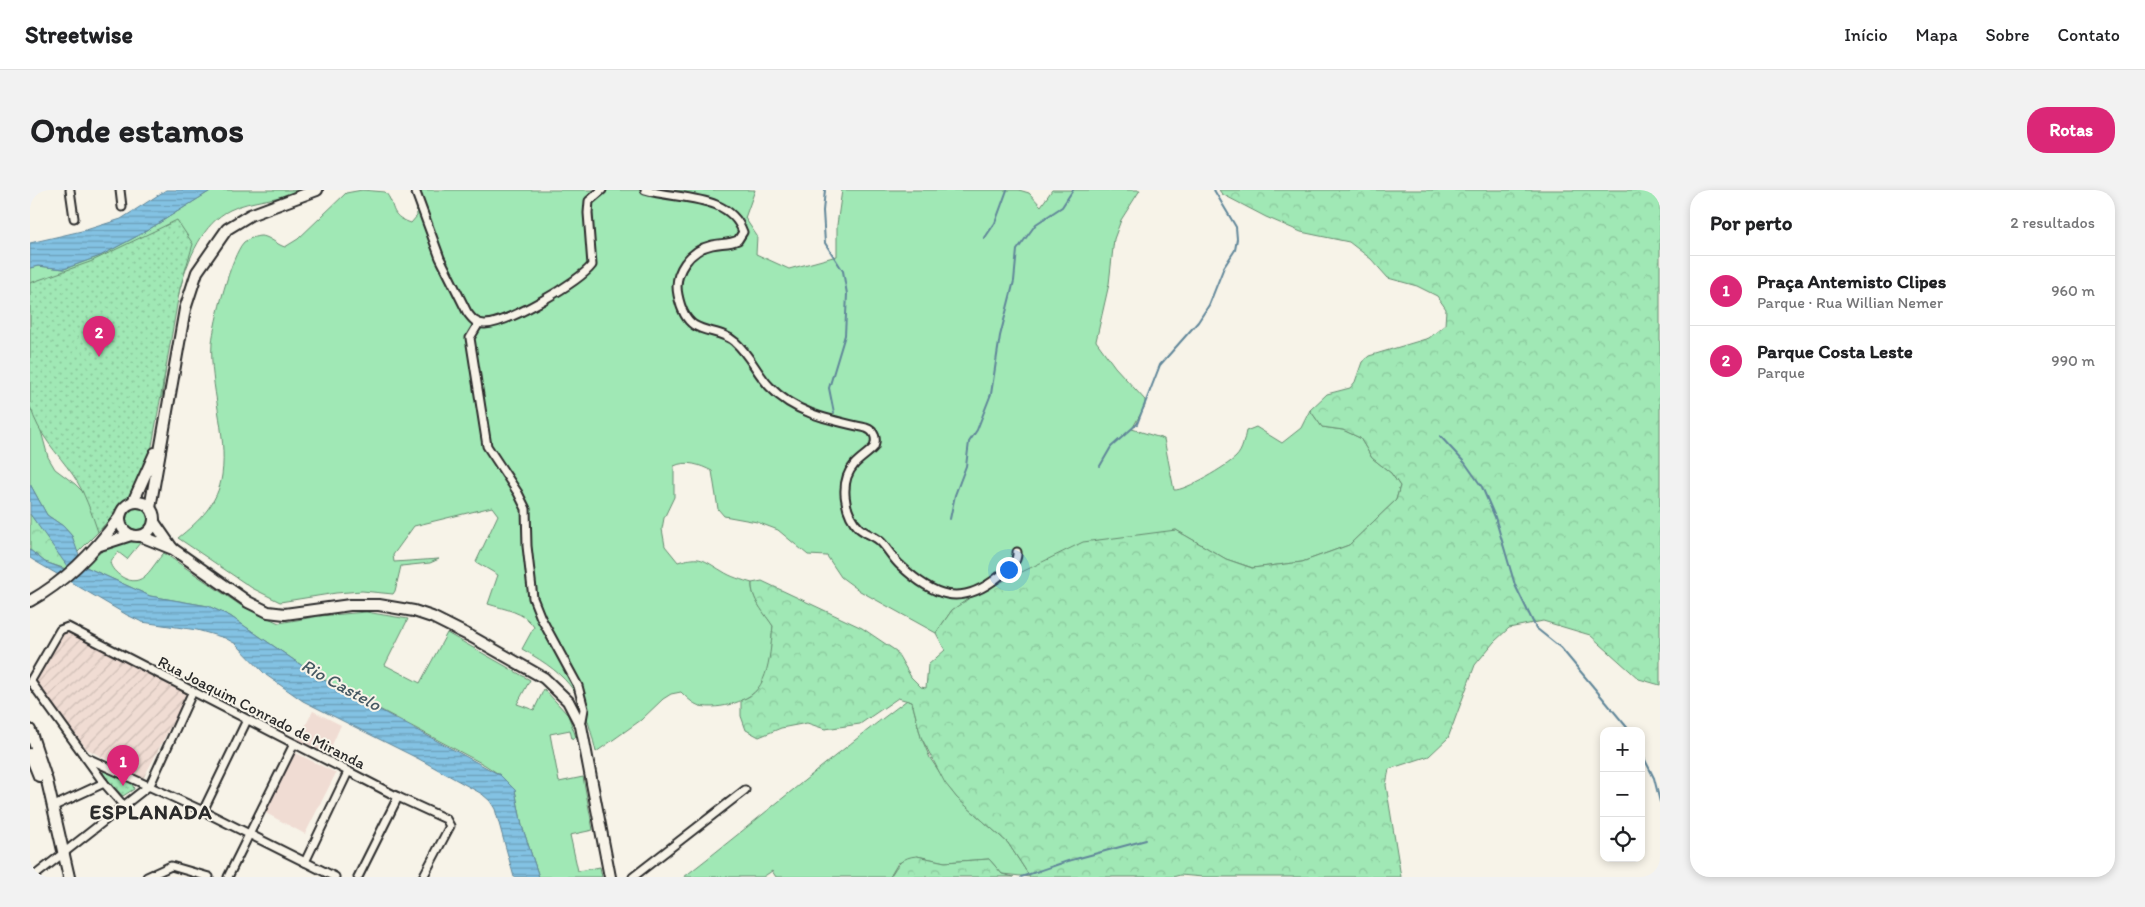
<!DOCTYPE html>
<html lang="pt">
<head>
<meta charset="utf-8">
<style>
	body { margin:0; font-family:Itim,sans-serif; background:#f2f2f2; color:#202124 }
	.controls { position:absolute; right:15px; bottom:15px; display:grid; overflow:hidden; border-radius:10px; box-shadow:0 2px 8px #0003 }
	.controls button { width:45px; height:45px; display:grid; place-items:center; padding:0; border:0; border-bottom:1px solid #e0e0e0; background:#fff; color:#202124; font:25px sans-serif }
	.you { position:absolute; left:978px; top:379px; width:18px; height:18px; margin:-12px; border:4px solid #fff; border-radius:50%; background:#1a73e8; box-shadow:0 0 0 8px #1a73e833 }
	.badge { display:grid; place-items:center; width:32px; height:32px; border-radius:50%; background:#db2777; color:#fff; font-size:16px; font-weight:700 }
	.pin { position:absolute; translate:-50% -41px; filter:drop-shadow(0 1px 2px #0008) }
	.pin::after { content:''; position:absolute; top:26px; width:18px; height:15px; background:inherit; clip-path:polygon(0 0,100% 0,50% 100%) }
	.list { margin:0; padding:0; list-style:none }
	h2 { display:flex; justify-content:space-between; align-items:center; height:65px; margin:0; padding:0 20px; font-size:21px }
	h2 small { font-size:16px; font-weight:400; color:#757577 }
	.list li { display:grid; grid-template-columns:32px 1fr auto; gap:15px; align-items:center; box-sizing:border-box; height:70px; padding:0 20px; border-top:1px solid #e0e0e0 }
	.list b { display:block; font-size:19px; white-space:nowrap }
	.list p { margin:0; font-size:16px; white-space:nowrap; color:#757577 }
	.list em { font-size:16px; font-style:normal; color:#757577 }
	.icon { flex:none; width:28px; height:28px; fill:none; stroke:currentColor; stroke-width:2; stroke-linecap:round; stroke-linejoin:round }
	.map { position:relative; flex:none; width:1630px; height:687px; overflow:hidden; border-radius:20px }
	header { display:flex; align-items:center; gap:30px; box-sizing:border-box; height:70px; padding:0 25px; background:#fff; border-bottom:1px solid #e0e0e0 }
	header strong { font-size:24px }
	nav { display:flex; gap:28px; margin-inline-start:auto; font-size:18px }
	.intro { display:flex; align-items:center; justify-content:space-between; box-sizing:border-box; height:120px; padding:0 30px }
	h1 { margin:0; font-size:35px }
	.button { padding:12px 22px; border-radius:20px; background:#db2777; color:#fff; font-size:18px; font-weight:700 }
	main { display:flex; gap:30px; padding:0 30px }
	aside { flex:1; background:#fff; border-radius:20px; box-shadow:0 2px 8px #0003 }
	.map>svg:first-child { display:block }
	.built { fill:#f0dcd3 }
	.industrial { fill:url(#industrial-furrows) }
	.grass { fill:#a0e8b5; stroke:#668a70 }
	.forest { fill:url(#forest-crowns); stroke:#668a70 }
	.park { fill:url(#park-dots); stroke:#668a70 }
	.water { fill:url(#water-rules); stroke:#608699 }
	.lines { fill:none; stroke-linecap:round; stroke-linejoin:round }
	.stream { stroke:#608699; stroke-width:2 }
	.street-casing { stroke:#2b2b2b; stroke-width:11 }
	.secondary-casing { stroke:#2b2b2b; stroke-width:14 }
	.primary-casing { stroke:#2b2b2b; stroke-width:14 }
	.street { stroke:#f7f3e8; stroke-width:7 }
	.secondary { stroke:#f7f3e8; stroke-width:10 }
	.primary { stroke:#f7f3e8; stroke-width:10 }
	.labels { text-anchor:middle; stroke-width:4; stroke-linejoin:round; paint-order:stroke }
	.street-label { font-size:16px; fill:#2b2b2b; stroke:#f7f3e8 }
	.water-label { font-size:18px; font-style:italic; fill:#455862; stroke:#f7f3e8 }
	.district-label { font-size:21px; font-weight:bold; letter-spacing:1px; fill:#2b2b2b; stroke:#f7f3e8 }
</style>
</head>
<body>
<header>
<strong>Streetwise</strong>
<nav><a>Início</a><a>Mapa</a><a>Sobre</a><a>Contato</a></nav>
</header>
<div class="intro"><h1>Onde estamos</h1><a class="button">Rotas</a></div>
<main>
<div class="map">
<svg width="1630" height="687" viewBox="0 0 1630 687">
	<defs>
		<pattern id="industrial-furrows" width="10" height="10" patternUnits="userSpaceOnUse" patternTransform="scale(1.25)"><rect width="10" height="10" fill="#f0dcd3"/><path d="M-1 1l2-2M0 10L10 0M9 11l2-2" fill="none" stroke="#cebdb5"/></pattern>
		<pattern id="forest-crowns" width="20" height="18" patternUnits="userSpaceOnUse" patternTransform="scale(1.25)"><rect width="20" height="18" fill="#a0e8b5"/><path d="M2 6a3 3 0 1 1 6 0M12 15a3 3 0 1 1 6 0" fill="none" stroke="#8ac79c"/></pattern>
		<pattern id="park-dots" width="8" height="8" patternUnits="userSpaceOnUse" patternTransform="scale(1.25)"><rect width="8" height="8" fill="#a0e8b5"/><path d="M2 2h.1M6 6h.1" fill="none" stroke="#8ac79c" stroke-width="1.8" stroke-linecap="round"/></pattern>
		<pattern id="water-rules" width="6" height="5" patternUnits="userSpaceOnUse" patternTransform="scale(1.25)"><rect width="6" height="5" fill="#83c2e3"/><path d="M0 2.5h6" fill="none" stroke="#6b9eb8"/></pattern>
	</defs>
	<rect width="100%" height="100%" fill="#f7f3e8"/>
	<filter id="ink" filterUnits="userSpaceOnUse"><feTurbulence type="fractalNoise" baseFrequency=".02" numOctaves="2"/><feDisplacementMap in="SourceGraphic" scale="10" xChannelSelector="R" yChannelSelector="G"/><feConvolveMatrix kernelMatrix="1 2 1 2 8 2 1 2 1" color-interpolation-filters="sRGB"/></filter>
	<g filter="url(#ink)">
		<g class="built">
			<polygon points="283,521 311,535 297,566 267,552"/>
			<polygon points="264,562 306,583 275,644 234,622"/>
		</g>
		<polygon class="industrial" points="35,441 158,503 113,589 57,559 5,494"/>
		<g class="grass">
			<path d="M182,0h88c-22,11 -48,9 -70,20 -53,26 -61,134 -68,187l-3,4 -118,30 7,26 7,12 20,15 17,17 12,25 -27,27 -5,-17 -9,-10 -16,-11 -17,-31v-216l8,-2 26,3 36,-13 43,-23z"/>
			<path d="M332,0l23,2c12,13 2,23 26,31l6,-7 -2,-26h340l-10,28 12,18 -1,18 33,15 48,-13v-31l5,-35h177l10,3 12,13 11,-16h88l-19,30 -7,19 -5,45 -13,57 19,26 30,33v6l-13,23 32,10 10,51c11,1 53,-24 62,-33 7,-7 8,-18 10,-26l10,-4 26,16 19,-15 9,-18 12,17 21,3 17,8 12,20 19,15 9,13 -4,14 -47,45 -47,17 -49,6 -27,-9 -50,-29 -170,48 -54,32 -16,23 -76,-42 -19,-14 -14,-21 -19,-1 -30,-25 -21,-8 -33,-6 -6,-7 -6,-38c-12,-6 -25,-11 -38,-5v31l-10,21 -2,11 3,17 13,16c23,-7 25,-2 44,9 9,6 20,9 30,12 -1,16 13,30 21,43 -2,18 -2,41 -11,57 -10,19 -43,27 -62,23 -7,-2 -14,-9 -19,-14l-10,2 -8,5 -22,21 -45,32c-13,-57 -23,-74 -74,-103l12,-22c-9,-15 -30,-18 -46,-23l10,-29 -22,-13 22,-47 -6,-8 -78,19 -21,29 1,7 45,-3 -9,4 -29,3 -6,25 -2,3 -31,-3 -26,2 -56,9 -28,-14 -74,-50c21,-17 40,-34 44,-63 6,-40 -13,-90 -10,-132 2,-20 19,-88 32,-101 4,-3 12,-6 17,-6 8,0 16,9 24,11l13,-8 48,-46z"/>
			<circle cx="108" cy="329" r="13"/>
			<path d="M99,351l11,2 -13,16 -9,-7 -8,10c1,6 6,11 12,15 22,13 29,-11 42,-24l76,52 39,18 41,-7 46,-4 42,7 -23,46 35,18 27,-50 83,47 -13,24 17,6 10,-21 24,26 8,22 -4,2 -2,-9 -20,4 9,48 24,-5 10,53 -23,5 8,36 22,-4 2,10h-63l-17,-51 -7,-36 -15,-15 -15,-10 -168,-89 -87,-60 -22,-10 -58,-10 -64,-29 -1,-3 20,-15z"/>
			<path d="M877,510l5,2 9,35 9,21 27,40 51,45 22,34 -28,-3 -13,-15 -44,3 -28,-6 -19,7 -8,14h-114l-4,-6 -9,6h-79c75,-58 147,-120 223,-177z"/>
		</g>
		<g class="forest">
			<path d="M1189,0h441v495l-21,-6 -49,-44 -47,-14 -34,7 -15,14 -19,23 -27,73 -19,18 -40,13 -3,16 15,92h-198l-23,-2 -7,2h-143l-22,-34 -51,-45 -12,-15 -24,-46 -9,-35 -14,-4 -38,26 -35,5 -18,-6 -26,5 -22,9 -13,-7 -5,-14v-16c29,-8 29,-49 32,-74 -8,-12 -22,-27 -21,-43l10,-2 100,47 34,23 15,26 10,10 5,1 2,-23 17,-15 -9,-17 16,-23 19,-13 112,-55 93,-12 50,29 26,9 50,-6 47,-17 47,-45 4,-14 -9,-13 -19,-15 -12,-20 -17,-8 -21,-3 -12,-17 17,-16 23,-6 5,-6 7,-20 7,-6 60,-18 16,-13 1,-16 -9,-13 -20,-10 -29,-8 -17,-19 -22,-17 -48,-10 -35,-15 -44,-23z"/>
			<polygon points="0,324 38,376 36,379 15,372 0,360"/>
			<path d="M887,666l28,6 44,-3 13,15 12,3h-124c8,-13 12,-20 27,-21z"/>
		</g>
		<g class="park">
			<path d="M147,30l16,24 -13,44 -30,169 -21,41 -31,34c-6,-18 -14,-41 -25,-57 -17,-24 -34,-39 -43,-69v-123l60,-21z"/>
			<polygon points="75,580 102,593 104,599 93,606 72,584"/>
		</g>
		<g class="water">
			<polygon points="136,0 182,0 113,43 70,66 34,79 8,76 0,78 0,53 56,40 91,29"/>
			<polygon points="0,294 17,325 33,336 42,346 52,374 56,377 120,406 178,416 200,426 287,486 470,585 485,600 492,636 509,687 484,687 465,619 460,611 452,604 389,569 273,511 236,485 206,454 195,448 167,440 112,432 97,425 3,370 0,368 0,360 15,372 34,379 37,376 0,324"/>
		</g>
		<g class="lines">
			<g class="stream">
				<polyline points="795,0 793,21 795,53 813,81 817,104 815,145 799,198 804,223"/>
				<polyline points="954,49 965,33 977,0"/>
				<polyline points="1410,246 1435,273 1452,297 1465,327 1485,395 1506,438 1531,458 1600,541"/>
				<polyline points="1070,276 1081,257 1107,234 1130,175 1168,132 1179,115 1194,77 1205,60 1207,49 1206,37 1184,0"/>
				<polyline points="920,329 925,305 936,276 939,252 947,240 961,204 970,146 984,91 987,60 1006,34 1032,17 1043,0"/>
				<polyline points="1611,562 1624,588 1630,612"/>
				<polyline points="991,687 1038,671 1116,650"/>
			</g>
			<g class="street-casing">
				<g id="street">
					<polyline points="40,0 44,28"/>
					<polyline points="90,0 92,17"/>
					<path d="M385,0l25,68 27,54c5,7 9,12 18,12 22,0 94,-42 107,-59l-4,-52 1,-12 13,-11"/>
					<path d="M615,0c33,10 84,3 98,42l-5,8c-8,4 -17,3 -26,5 -22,5 -39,27 -34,50 2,10 7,24 16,30 13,8 29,6 41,17 15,13 22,32 35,45 26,27 61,33 96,41 9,3 11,11 8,19 -6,7 -14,11 -20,18 -15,17 -10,48 5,63 7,6 16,8 22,14 7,7 12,17 20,24 32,30 59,41 96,12 9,-7 21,-14 20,-26"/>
					<polyline points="449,133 440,148 457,256 488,303 496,319 497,356 503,408 511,428 548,496 554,519 551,536"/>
					<polyline points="0,492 30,440 38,437 368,607 416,629 420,636 393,687"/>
					<polyline points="1,492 74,593 93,615"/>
					<polyline points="55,567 173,621 305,687"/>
					<polyline points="22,617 74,593"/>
					<polyline points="173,621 217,530"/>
					<polyline points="275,672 318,582"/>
					<polyline points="3,687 120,595 163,501"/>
					<polyline points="117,687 141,676 179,687"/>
					<polyline points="198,687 264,554"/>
					<polyline points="328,687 368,607"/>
					<polyline points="603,687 715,600"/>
				</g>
			</g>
			<g class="secondary-casing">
				<g id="secondary">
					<polyline points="103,312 125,263"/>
					<circle cx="107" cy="329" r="17"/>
					<polyline points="120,318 155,119 167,82 197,39 220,25 287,0"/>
					<polyline points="124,332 142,358"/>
					<polyline points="111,346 143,359 218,412 238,422 255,424 320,415 349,415 384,421 402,427 442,447 514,488 538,511 551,536 580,687"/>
					<polyline points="70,355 101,345"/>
					<path d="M0,411c36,-20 65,-50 89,-83"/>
				</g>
			</g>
			<g class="primary-casing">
				<g id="primary">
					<polyline points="0,540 17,591 39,687"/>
					<polyline points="0,564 9,586"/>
				</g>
			</g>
			<use href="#street" class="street"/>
			<use href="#secondary" class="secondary"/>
			<use href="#primary" class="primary"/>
		</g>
	</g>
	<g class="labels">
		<g class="street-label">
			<text transform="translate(232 522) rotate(27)" y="6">Rua Joaquim Conrado de Miranda</text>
		</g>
		<g class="water-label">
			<text transform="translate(311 495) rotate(29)" y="6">Rio Castelo</text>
		</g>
		<g class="district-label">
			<text x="121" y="629">ESPLANADA</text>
		</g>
	</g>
</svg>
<div class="controls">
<button>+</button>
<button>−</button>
<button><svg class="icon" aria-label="locate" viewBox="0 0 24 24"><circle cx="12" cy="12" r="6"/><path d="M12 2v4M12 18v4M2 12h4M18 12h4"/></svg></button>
</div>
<div class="you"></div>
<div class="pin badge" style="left:93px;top:596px">1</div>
<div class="pin badge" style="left:69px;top:167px">2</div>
</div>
<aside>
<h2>Por perto<small>2 resultados</small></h2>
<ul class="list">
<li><span class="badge">1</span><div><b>Praça Antemisto Clipes</b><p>Parque · Rua Willian Nemer</p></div><em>960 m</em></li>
<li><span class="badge">2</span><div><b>Parque Costa Leste</b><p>Parque</p></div><em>990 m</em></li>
</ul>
</aside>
</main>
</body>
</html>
